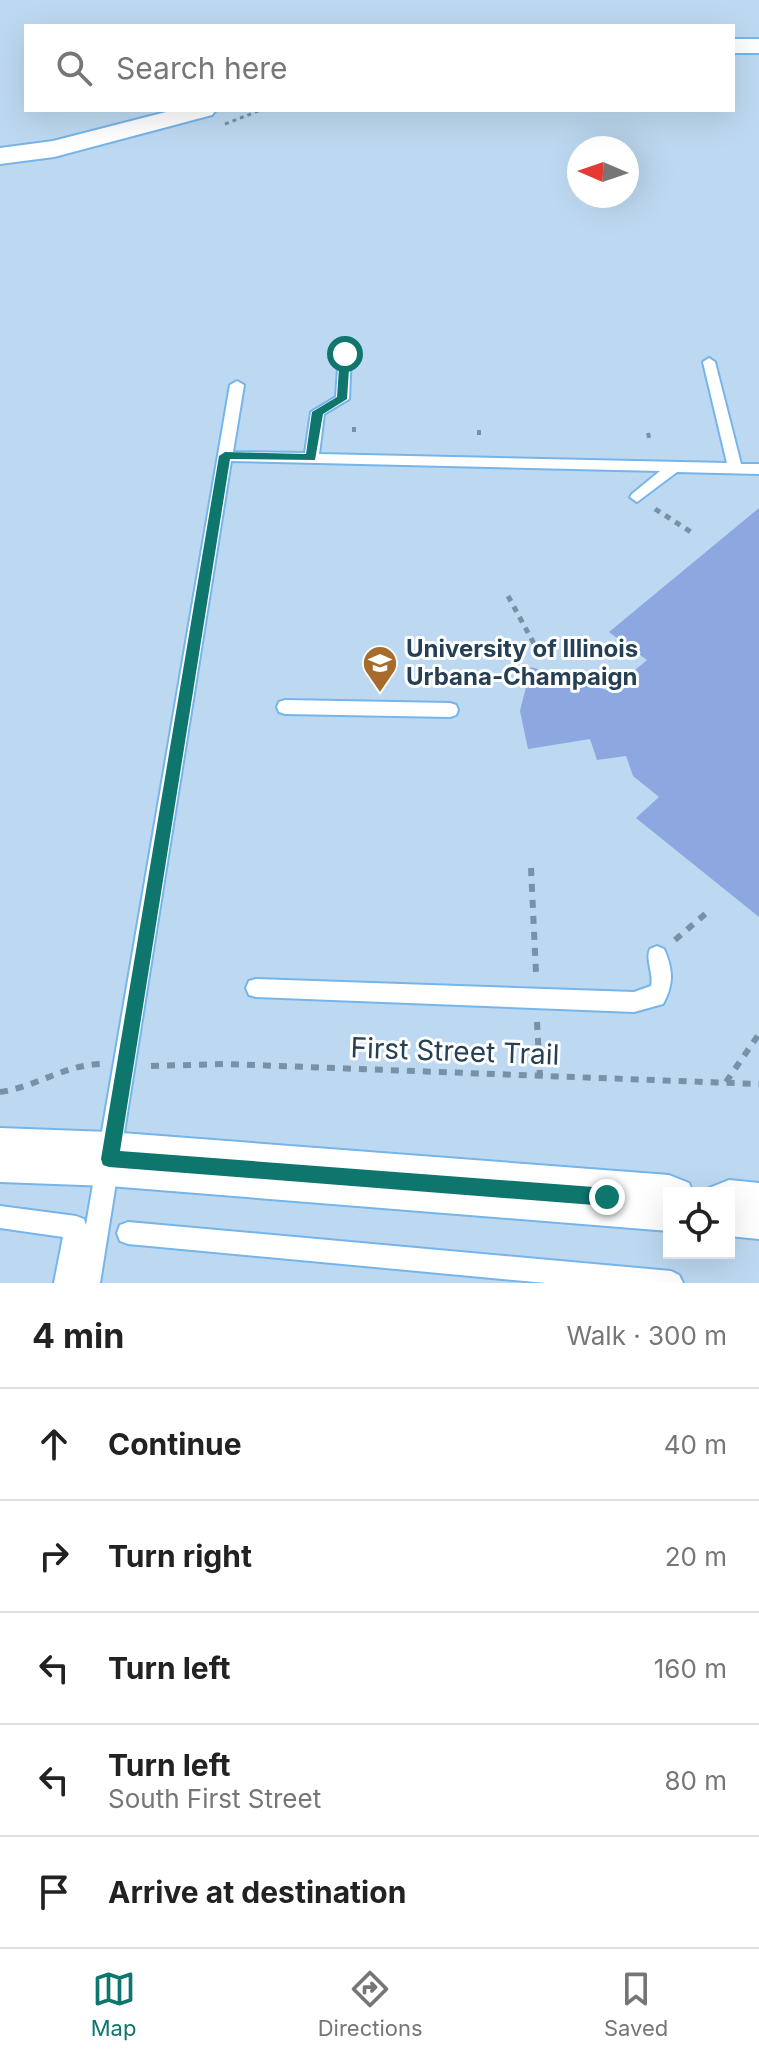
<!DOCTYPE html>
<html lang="en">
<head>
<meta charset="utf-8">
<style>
	body { margin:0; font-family:Inter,sans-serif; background:#f6f6f6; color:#222 }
	.controls { position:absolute; right:24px; bottom:24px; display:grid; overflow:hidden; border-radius:0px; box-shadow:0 8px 32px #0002 }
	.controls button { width:72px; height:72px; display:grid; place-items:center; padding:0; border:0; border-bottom:2px solid #e0e0e0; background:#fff; color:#222; font:40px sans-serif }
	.compass { position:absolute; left:567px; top:136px; width:72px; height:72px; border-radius:50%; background:#fff; box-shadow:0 8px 32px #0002; rotate:272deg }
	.stop { position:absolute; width:24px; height:24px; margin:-18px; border:6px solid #0f766e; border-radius:50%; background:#fff }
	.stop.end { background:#0f766e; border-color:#fff; box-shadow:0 2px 8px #0008 }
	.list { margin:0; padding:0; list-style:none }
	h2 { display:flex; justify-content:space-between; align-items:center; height:104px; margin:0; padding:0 32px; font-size:34px }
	h2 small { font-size:26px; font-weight:400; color:#767676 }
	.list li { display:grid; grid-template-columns:52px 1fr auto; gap:24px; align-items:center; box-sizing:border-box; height:112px; padding:0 32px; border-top:2px solid #e0e0e0 }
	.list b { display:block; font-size:30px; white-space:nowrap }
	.list p { margin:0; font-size:26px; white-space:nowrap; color:#767676 }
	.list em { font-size:26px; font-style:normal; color:#767676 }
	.icon { flex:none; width:44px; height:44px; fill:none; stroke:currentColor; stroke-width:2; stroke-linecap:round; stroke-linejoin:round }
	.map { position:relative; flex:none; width:759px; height:1283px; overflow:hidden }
	.search { position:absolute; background:#fff; box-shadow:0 8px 32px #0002; left:24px; right:24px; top:24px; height:88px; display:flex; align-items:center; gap:20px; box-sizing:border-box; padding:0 28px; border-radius:0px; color:#767676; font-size:30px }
	.sheet { height:664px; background:#fff }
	nav { display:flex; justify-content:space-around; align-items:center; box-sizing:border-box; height:112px; border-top:2px solid #e0e0e0; background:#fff; font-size:22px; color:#767676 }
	nav a { display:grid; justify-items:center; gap:4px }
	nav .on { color:#0f766e }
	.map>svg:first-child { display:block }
	.built { fill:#bdd9f1; fill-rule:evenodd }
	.building { fill:#8da7e1 }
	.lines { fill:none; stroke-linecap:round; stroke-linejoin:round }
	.service-casing { stroke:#76b5ea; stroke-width:4 }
	.tertiary-casing { stroke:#76b5ea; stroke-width:4 }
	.path-far3 { stroke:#7891a7; stroke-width:3; stroke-dasharray:4 4; stroke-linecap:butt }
	.path-far2 { stroke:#7891a7; stroke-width:4; stroke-dasharray:5 5; stroke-linecap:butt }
	.path-far1 { stroke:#7891a7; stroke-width:5; stroke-dasharray:6 6; stroke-linecap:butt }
	.path { stroke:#7891a7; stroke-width:6; stroke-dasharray:8 8; stroke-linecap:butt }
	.service { fill:#fff; fill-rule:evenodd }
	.tertiary { fill:#fff; fill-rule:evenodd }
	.route { fill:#0f766e }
	.labels { text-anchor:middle; stroke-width:6; stroke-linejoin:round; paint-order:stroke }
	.poi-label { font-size:24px; font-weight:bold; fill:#253f55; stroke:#fff; text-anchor:start }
	.near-street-label { font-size:28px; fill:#253f55; stroke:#fff }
</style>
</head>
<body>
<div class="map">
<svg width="759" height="1283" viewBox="0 0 759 1283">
	<rect width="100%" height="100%" fill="#cfe8fe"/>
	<path class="built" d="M0,0h759v1283h-759zM26,26h707v84h-707zM579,148h48v48h-48zM669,1193h60v60h-60z"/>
	<polygon class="building" points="759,508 759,917 636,818 659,797 633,776 626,756 597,760 590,739 528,749 520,711 531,667 610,691 647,660 609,632"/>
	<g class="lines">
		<g class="service-casing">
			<g id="service">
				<polygon points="345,350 351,354 349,399 324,414 319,454 727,463 703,362 709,358 715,362 741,464 759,464 759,474 677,472 637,502 630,497 632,494 660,471 231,461 100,1283 54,1283 63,1237 0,1228 0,1206 76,1216 84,1219 86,1225 230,385 237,381 244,385 233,452 305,453 311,412 336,397 339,354"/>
				<polygon points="285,700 450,703 456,705 458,710 456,715 450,717 285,714 279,712 277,707 279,702"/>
				<path d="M657,946l7,3c9,20 10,35 -1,55l-29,8 -378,-15 -7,-2 -3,-7 3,-7 7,-2 378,13 17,-6c3,-13 -6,-26 -1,-37z"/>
				<polygon points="128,1222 671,1271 679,1275 683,1283 546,1283 128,1244 120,1241 117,1233 120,1225"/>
			</g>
		</g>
		<g class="tertiary-casing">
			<g id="tertiary">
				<rect x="733" y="39" width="26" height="14"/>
				<polygon points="174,110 216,110 212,115 54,157 0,164 0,148 53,141"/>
				<polygon points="0,1128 109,1132 669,1175 689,1183 693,1193 669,1193 669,1231 109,1186 0,1182"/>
				<polygon points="729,1180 759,1183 759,1239 729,1236 729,1193 707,1193 709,1188"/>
			</g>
		</g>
		<polyline class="path-far3" points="225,124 261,110"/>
		<g class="path-far2">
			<polyline points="354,427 354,435"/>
			<polyline points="479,430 479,438"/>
			<polyline points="648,433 650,442"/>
		</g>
		<g class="path-far1">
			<polyline points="655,509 691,532"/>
			<polyline points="508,596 538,651"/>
		</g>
		<g class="path">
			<polyline points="531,868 536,973"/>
			<polyline points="675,940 711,909"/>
			<polyline points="537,1022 540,1076"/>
			<polyline points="151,1066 227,1064 759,1084"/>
			<polyline points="726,1082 759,1034"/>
			<path d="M0,1092c36,-5 64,-27 101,-28"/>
		</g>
		<use href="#service" class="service"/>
		<use href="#tertiary" class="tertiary"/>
	</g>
	<polygon class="route" points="345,351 350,354 347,399 323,414 315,460 230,459 120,1151 607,1188 613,1191 616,1197 613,1204 607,1206 109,1167 103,1165 101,1159 219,456 225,452 306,454 312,412 337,397 340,354"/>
	<defs>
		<g id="university-pin" transform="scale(1.8)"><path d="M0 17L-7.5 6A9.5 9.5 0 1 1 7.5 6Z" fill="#a76c2c" stroke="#fff"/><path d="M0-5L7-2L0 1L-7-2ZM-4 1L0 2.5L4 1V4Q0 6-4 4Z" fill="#fff"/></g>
	</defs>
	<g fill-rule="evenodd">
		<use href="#university-pin" x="380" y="663"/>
	</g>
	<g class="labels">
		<g class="poi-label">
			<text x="406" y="657">University of Illinois<tspan x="406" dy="28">Urbana-Champaign</tspan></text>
		</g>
		<g class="near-street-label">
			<text transform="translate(455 1051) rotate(2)" y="10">First Street Trail</text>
		</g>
	</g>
</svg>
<div class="controls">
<button><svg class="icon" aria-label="locate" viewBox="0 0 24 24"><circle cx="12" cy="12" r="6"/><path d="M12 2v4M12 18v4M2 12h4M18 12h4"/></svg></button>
</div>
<svg class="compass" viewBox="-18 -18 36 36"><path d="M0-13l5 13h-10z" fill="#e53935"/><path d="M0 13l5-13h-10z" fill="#767676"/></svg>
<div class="stop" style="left:345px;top:354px"></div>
<div class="stop end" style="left:607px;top:1197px"></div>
<div class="search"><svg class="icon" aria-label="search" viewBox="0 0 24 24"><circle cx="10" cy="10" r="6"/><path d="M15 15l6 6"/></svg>Search here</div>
</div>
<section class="sheet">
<h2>4 min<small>Walk · 300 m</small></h2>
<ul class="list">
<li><svg class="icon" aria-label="ahead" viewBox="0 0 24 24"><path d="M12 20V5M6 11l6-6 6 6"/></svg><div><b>Continue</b></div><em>40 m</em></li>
<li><svg class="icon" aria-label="right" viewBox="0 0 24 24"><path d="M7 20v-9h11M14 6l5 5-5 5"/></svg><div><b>Turn right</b></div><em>20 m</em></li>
<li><svg class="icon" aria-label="left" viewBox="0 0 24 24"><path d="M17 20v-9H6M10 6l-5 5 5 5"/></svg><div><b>Turn left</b></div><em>160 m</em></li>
<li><svg class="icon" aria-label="left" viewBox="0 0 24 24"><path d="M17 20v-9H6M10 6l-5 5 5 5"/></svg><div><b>Turn left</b><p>South First Street</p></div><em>80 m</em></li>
<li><svg class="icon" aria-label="arrive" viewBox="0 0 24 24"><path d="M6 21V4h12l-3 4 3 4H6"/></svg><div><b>Arrive at destination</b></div></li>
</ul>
</section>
<nav>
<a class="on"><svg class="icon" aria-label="map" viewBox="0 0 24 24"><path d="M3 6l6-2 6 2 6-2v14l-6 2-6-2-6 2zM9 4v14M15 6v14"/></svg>Map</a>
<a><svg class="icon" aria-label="directions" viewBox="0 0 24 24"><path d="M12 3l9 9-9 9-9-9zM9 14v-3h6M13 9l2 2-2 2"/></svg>Directions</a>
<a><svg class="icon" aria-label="saved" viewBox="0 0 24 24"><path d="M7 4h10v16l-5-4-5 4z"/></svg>Saved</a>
</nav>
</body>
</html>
